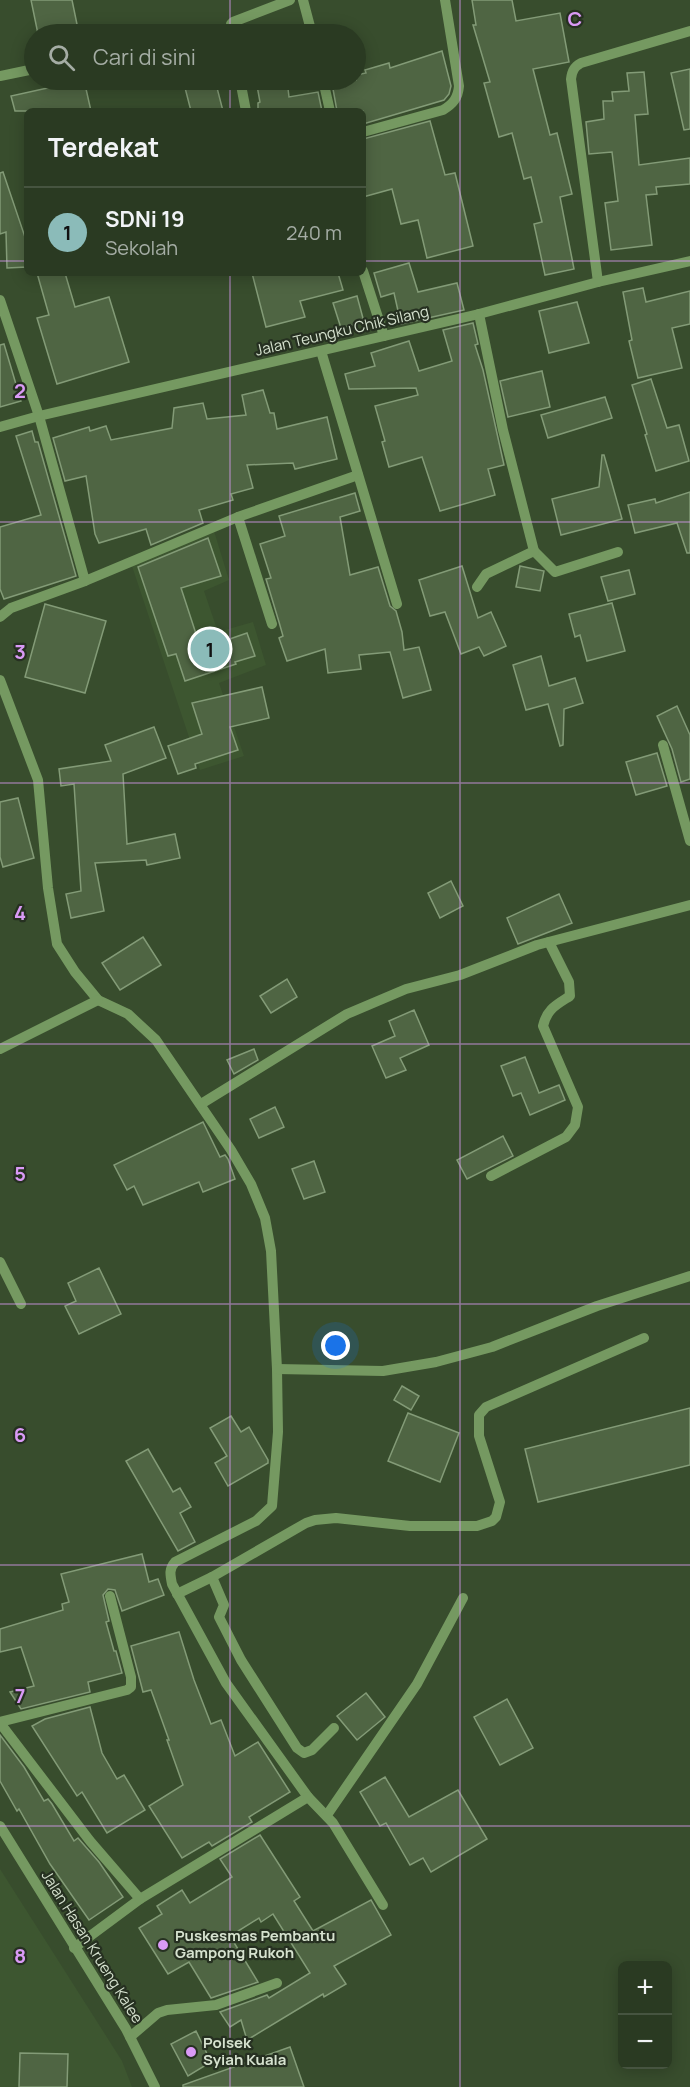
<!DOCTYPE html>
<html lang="id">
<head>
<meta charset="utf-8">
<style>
	body { margin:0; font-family:Manrope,sans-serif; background:#32412a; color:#f1f3f6 }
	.controls { position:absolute; right:18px; bottom:18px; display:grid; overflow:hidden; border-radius:9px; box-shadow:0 3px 15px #0003 }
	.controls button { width:54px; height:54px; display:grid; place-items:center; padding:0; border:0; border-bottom:2px solid #465440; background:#2a3a22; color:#f1f3f6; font:30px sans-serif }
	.you { position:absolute; left:336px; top:1346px; width:21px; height:21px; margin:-15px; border:4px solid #fff; border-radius:50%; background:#1a73e8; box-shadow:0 0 0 9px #1a73e833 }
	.badge { display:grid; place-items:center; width:39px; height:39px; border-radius:50%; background:#8bbbb9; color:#111; font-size:20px; font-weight:700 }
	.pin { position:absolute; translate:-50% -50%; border:3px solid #fff; box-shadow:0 2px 6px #0006 }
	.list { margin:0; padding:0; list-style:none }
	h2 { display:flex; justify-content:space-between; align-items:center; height:78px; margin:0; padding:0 24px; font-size:26px }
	h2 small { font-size:20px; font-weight:400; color:#a5ada5 }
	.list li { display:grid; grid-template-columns:39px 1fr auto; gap:18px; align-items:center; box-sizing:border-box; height:90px; padding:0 24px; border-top:2px solid #465440 }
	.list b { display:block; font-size:22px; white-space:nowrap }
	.list p { margin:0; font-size:20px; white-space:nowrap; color:#a5ada5 }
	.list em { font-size:20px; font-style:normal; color:#a5ada5 }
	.icon { flex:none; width:33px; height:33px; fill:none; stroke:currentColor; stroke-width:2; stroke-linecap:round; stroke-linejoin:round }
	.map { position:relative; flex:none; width:690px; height:2087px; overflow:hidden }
	.search { position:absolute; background:#2a3a22; box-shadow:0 3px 15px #0003; left:24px; top:24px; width:342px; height:66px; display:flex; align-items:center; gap:15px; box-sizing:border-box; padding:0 21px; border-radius:33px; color:#a5ada5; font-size:22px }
	.panel { position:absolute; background:#2a3a22; box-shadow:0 3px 15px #0003; left:24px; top:108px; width:342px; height:168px; border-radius:9px }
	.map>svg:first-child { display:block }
	.built { fill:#3d5630 }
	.building { fill:#4f6543; stroke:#839b77; stroke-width:1.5 }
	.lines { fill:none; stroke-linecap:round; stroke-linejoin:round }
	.minor { stroke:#759961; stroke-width:10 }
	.grid { fill:none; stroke:#da9af6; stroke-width:1.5; stroke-opacity:0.55 }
	.poi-dot { fill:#da9af6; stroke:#263021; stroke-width:2 }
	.labels { text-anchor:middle; stroke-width:4.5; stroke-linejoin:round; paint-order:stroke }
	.street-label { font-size:15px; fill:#d6e2cf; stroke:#263021 }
	.poi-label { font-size:15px; font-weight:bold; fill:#d6e2cf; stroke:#263021; text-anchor:start }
	.grid-label { font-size:20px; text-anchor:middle; font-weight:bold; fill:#da9af6; stroke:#263021; stroke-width:4.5; stroke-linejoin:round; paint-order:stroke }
</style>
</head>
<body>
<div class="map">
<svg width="690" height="2087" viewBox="0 0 690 2087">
	<rect width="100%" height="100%" fill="#384d2d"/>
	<g class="built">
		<polygon points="214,531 229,580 204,591 218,632 253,622 266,665 219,683 244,756 200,770 132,566"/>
		<polygon points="0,1869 122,2061 132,2087 0,2087"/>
	</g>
	<g class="building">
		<polygon points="31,0 72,0 79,34 38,34"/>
		<polygon points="472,0 512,0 516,21 560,13 569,62 533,69 550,135 557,133 572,194 560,197 574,269 545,275 534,224 542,222 531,177 524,179 512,133 499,137 484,83 490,82 473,25 476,25"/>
		<polygon points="442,51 451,86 449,94 444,100 363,124 363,111 337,111 333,89 344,87 342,80 356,80 356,75 366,73 365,70 389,63 390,68"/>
		<polygon points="690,69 690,129 684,130 671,73"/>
		<polygon points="644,72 648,114 635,115 639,165 690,158 690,184 656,187 657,194 646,195 652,245 611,250 605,203 618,201 612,152 589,154 586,122 604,119 603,101 613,101 612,92 629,91 627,73"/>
		<polygon points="84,80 91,111 15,111 11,96"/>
		<polygon points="183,80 215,80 223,111 191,111"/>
		<polygon points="256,80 287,80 289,97 318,92 322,111 258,111 258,103 260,102"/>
		<polygon points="430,121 445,175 455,173 473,246 427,258 418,220 401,224 392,189 363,197 363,139"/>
		<polygon points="3,172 27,243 27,267 7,268 6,232 0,234 0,173"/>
		<polygon points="409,263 418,292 457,283 464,310 401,324 394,293 381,297 374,273"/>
		<polygon points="37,273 65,273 75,307 109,297 129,362 57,384 37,318 49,315"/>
		<polygon points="252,273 338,273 343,290 300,301 305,317 266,327"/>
		<polygon points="643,288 646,302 690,291 690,324 672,328 682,368 638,378 629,341 632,340 623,292"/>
		<polygon points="357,296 364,322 341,328 333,303"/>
		<polygon points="577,302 589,343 549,353 539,311"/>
		<polygon points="473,323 478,344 475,345 483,370 504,465 488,469 495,495 440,511 422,457 389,467 382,442 385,441 375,406 418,395 416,388 349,389 345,374 375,366 371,353 409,341 419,371 452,361 443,330"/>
		<polygon points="4,344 21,401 0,407 0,345"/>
		<polygon points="542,371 550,407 508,417 500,381"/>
		<polygon points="651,379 667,428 679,425 689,461 656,471 645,435 647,434 632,385"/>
		<polygon points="263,390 270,413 274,413 277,429 327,417 337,459 295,469 293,463 247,465 253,488 231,494 233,500 199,510 203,523 151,545 146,529 99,543 95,534 86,476 65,481 53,438 89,427 90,431 106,426 111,440 172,428 174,408 203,403 207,419 246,415 242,395"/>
		<polygon points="605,397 612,418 548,438 541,415"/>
		<polygon points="32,431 35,442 38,442 76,576 4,599 0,589 0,527 41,515 16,436"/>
		<polygon points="602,455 604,455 622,519 561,535 552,499 599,487"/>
		<polygon points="690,492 690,553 687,553 677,523 635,533 628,505 655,499 656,503"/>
		<polygon points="355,493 360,511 340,517 350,575 378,567 390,606 396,611 402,632 404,650 419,647 431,690 403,698 390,652 359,655 361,669 328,673 325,649 287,661 279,638 283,636 279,622 266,579 271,578 260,544 285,536 279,516"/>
		<polygon points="208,538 221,576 181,588 201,649 247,633 255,656 235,662 236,664 185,681 176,654 168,656 138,567"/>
		<polygon points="462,566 478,618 491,612 506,646 484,656 479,647 461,654 445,612 430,616 419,580"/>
		<polygon points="520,566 544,571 540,591 516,587"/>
		<polygon points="629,570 635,594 608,601 601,577"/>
		<polygon points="612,603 625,651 587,661 580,635 575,637 569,614"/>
		<polygon points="45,604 106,621 85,693 25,677"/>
		<polygon points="541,656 549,686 575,678 583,703 564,709 563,745 560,746 548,704 526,710 513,665"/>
		<polygon points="262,687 269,718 230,727 238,750 195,764 196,768 178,774 168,746 202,734 192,703"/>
		<polygon points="677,706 690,735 690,779 681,782 672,749 657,716"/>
		<polygon points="154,727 166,758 123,774 127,844 175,834 180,858 147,865 146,860 95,863 104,911 71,918 66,894 81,891 74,784 61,786 59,769 111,761 105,745"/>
		<polygon points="657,753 667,786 636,795 626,762"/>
		<polygon points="18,798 34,858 3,867 0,857 0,802"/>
		<polygon points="451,881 463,906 440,918 428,893"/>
		<polygon points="559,894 572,923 518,944 507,918"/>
		<polygon points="143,937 161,965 120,990 102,963"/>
		<polygon points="287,979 297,997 271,1013 260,996"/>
		<polygon points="414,1010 429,1045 400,1058 406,1070 386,1078 372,1046 395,1036 389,1021"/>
		<polygon points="254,1049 258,1060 234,1074 227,1060"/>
		<polygon points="525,1057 539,1093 559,1085 565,1100 530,1115 521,1093 513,1096 501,1066"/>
		<polygon points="275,1107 284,1127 259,1138 250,1119"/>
		<polygon points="203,1122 220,1157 225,1155 228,1159 235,1179 203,1192 199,1182 143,1205 134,1186 127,1190 114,1165"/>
		<polygon points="503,1136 513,1156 467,1179 457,1160"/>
		<polygon points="314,1161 325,1192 304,1199 292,1169"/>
		<polygon points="99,1268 121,1314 79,1334 65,1306 76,1301 68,1283"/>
		<polygon points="402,1386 419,1396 411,1410 394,1400"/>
		<polygon points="690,1408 690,1465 538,1502 525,1449"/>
		<polygon points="408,1413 459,1433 440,1482 388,1461"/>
		<polygon points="231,1416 241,1432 249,1427 268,1460 268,1463 228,1486 215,1463 227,1456 210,1428"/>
		<polygon points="148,1449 173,1492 180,1488 191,1507 180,1513 195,1542 178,1551 126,1461"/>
		<polygon points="142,1554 149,1582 158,1579 164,1595 122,1611 115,1590 108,1589 103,1595 109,1621 106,1622 114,1651 116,1651 122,1673 88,1682 90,1692 21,1709 10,1692 34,1686 21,1647 0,1652 0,1629 63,1610 62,1604 69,1602 61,1574"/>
		<polygon points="179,1632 194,1680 211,1724 221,1720 235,1756 258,1742 290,1792 249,1817 252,1822 212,1846 209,1842 182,1858 149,1806 183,1785 167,1740 169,1740 151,1690 143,1692 131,1646"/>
		<polygon points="366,1693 385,1717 357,1740 337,1716"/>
		<polygon points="507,1699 533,1748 500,1765 474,1717"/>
		<polygon points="90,1707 102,1753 117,1779 124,1775 145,1810 107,1833 82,1792 77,1796 32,1726 45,1719"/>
		<polygon points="0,1735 24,1767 44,1801 48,1799 52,1804 74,1841 78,1838 99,1862 123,1897 89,1920 50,1864 19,1809 17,1811 0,1781"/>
		<polygon points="385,1777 409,1817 458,1790 487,1839 431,1872 423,1858 410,1865 386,1823 380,1826 360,1792"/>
		<polygon points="260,1835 300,1897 294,1901 313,1931 371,1900 391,1935 334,1966 346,1984 324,1997 323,1994 247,2040 241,2020 230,2027 220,2012 267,1995 269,1998 310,1973 273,1914 261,1922 259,1918 230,1936 258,1982 211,1998 189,1962 168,1974 139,1928 162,1914 157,1906 182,1890 190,1903 232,1877 220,1859"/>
		<polygon points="196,2031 211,2062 188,2076 171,2044"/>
		<polygon points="290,2047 304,2087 183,2087 183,2085"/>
		<polygon points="20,2053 68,2054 67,2087 19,2087"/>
	</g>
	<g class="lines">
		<g class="minor">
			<polyline points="303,0 312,34"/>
			<polyline points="232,34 231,24 233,22 290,0"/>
			<polyline points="0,76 34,69"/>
			<polyline points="240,80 246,111"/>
			<polyline points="323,80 330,111"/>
			<path d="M363,132l80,-22c10,-6 15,-12 16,-24l-14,-86"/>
			<polyline points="363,271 384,336"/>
			<path d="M598,282l-27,-203c1,-8 3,-12 10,-16l109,-32"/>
			<polyline points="0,300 39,416 85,581 238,517 358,475"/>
			<polyline points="321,351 397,604"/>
			<polyline points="0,427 39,416 479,314 598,282 690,261"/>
			<polyline points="238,517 272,624"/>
			<polyline points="534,551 555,572 618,552"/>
			<polyline points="477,587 486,574 534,551 503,430 479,314"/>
			<polyline points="0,617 11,608 85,581"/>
			<path d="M0,680l38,100 10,108 9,56 18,28 23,28 30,14 28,26 75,110 20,34 14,34 6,33 6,118 1,63 -6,74 -16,15 -81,41c-6,7 -5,12 -3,22l54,99 82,114 -168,102 -66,49"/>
			<polyline points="663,745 690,841"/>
			<polyline points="0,1049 98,1000"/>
			<polyline points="201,1104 347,1014 406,989 460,975 537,945 690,905"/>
			<path d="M491,1176l75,-39 9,-12 3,-18 -35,-81c4,-17 13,-21 27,-30l-1,-14 -20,-40"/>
			<polyline points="0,1262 21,1304"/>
			<polyline points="277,1369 383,1371 436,1362 492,1347 597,1306 690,1276"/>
			<polyline points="212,1577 224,1605 219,1617 241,1660 297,1748 304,1753 312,1750 334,1728"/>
			<polyline points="177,1594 212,1577 306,1523 315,1520 336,1518 410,1526 477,1526 492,1521 496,1517 500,1502 479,1436 479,1415 486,1407 644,1338"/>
			<polyline points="0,1722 127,1690 131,1687 131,1677 110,1596"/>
			<polyline points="0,1723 90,1841 140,1899"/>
			<polyline points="308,1797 333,1823 383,1905"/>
			<polyline points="327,1815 417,1684 463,1598"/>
			<polyline points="0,1826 126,2029 155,2087"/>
			<polyline points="130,2037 158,2013 167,2010 216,2005 277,1983"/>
		</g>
	</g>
	<path class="grid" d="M230,0v34M460,0v2087M230,80v31M0,261h27M363,261h327M230,273v1814M0,522h690M0,783h690M0,1044h690M0,1304h690M0,1565h690M0,1826h690"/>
	<g class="poi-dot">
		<circle cx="163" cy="1945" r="6"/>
		<circle cx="191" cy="2052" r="6"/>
	</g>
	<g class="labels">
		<g class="street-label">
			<text transform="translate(342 331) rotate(-13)" y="5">Jalan Teungku Chik Silang</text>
			<text transform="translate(92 1947) rotate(58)" y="5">Jalan Hasan Krueng Kalee</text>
		</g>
		<g class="poi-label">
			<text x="175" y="1941">Puskesmas Pembantu<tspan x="175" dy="17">Gampong Rukoh</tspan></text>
			<text x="203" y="2048">Polsek<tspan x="203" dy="17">Syiah Kuala</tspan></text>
		</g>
	</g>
	<g class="grid-label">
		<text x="575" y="26">C</text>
		<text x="20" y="398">2</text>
		<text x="20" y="659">3</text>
		<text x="20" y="920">4</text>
		<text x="20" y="1181">5</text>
		<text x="20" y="1442">6</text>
		<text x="20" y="1703">7</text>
		<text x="20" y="1963">8</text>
	</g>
</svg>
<div class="controls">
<button>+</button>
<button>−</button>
</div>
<div class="you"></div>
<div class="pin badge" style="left:210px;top:649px">1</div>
<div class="search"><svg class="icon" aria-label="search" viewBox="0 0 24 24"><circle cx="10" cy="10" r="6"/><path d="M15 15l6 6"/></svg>Cari di sini</div>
<section class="panel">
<h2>Terdekat<small></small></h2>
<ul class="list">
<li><span class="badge">1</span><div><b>SDNi 19</b><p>Sekolah</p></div><em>240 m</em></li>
</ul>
</section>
</div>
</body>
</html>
